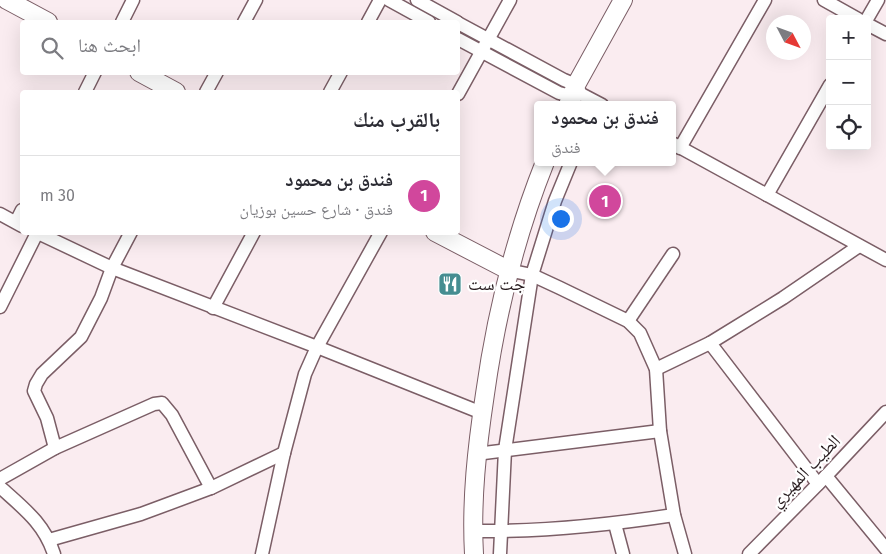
<!DOCTYPE html>
<html lang="ar">
<head>
<meta charset="utf-8">
<style>
	body { margin:0; font-family:"Fira Sans","Noto Naskh Arabic",sans-serif; background:#f2f2f3; color:#2b2b33; direction:rtl }
	.controls { position:absolute; right:15px; top:15px; display:grid; overflow:hidden; border-radius:5px; box-shadow:0 5px 20px #0002 }
	.controls button { width:45px; height:45px; display:grid; place-items:center; padding:0; border:0; border-bottom:1px solid #e1e1e2; background:#fff; color:#2b2b33; font:25px sans-serif }
	.compass { position:absolute; left:766px; top:15px; width:45px; height:45px; border-radius:50%; background:#fff; box-shadow:0 5px 20px #0002; rotate:131deg }
	.you { position:absolute; left:560px; top:218px; width:18px; height:18px; margin:-12px; border:4px solid #fff; border-radius:50%; background:#1a73e8; box-shadow:0 0 0 8px #1a73e833 }
	.badge { display:grid; place-items:center; width:32px; height:32px; border-radius:50%; background:#d93025; color:#fff; font-size:16px; font-weight:700 }
	.pin { position:absolute; translate:-50% -50%; border:2px solid #fff; box-shadow:0 1px 5px #0006 }
	.popup { position:absolute; left:534px; top:101px; width:142px; height:65px; box-sizing:border-box; display:grid; place-content:center; border-radius:5px; background:#fff; filter:drop-shadow(0 1px 4px #0005); font-size:16px; white-space:nowrap; color:#7c7c81 }
	.popup b { font-size:19px; color:#2b2b33 }
	.popup::after { content:''; position:absolute; left:50%; top:100%; margin-left:-10px; border:10px solid transparent; border-top-color:#fff }
	.list { margin:0; padding:0; list-style:none }
	h2 { display:flex; justify-content:space-between; align-items:center; height:65px; margin:0; padding:0 20px; font-size:21px }
	h2 small { font-size:16px; font-weight:400; color:#7c7c81 }
	.list li { display:grid; grid-template-columns:32px 1fr auto; gap:15px; align-items:center; box-sizing:border-box; height:80px; padding:0 20px; border-top:1px solid #e1e1e2 }
	.list b { display:block; font-size:19px; white-space:nowrap }
	.list p { margin:0; font-size:16px; white-space:nowrap; color:#7c7c81 }
	.list em { font-size:16px; font-style:normal; color:#7c7c81 }
	.icon { flex:none; width:28px; height:28px; fill:none; stroke:currentColor; stroke-width:2; stroke-linecap:round; stroke-linejoin:round }
	.map { position:relative; flex:none; width:886px; height:554px; overflow:hidden; direction:ltr }
	.search { position:absolute; background:#fff; box-shadow:0 5px 20px #0002; left:20px; top:20px; width:440px; height:55px; display:flex; align-items:center; gap:12px; box-sizing:border-box; padding:0 18px; border-radius:5px; color:#7c7c81; font-size:19px }
	.panel { position:absolute; background:#fff; box-shadow:0 5px 20px #0002; left:20px; top:90px; width:440px; height:145px; border-radius:5px; direction:rtl }
	.map>svg:first-child { display:block }
	.lines { fill:none; stroke-linecap:round; stroke-linejoin:round }
	.street-casing { stroke:#7b5e66; stroke-width:15 }
	.secondary-casing { stroke:#7b5e66; stroke-width:20 }
	.street { stroke:#fff; stroke-width:12 }
	.secondary { stroke:#fff; stroke-width:18 }
	.labels { text-anchor:middle; stroke-width:4.5; stroke-linejoin:round; paint-order:stroke }
	.poi-label { font-size:18px; fill:#281c1f; stroke:#fff; text-anchor:start }
	.street-label { font-size:18px; fill:#281c1f; stroke:#fff }
</style>
</head>
<body>
<div class="map">
<svg width="886" height="554" viewBox="0 0 886 554">
	<rect width="100%" height="100%" fill="#faecf0"/>
	<g class="lines">
		<g class="street-casing">
			<g id="street">
				<polyline points="389,0 429,22"/>
				<polyline points="417,0 457,22"/>
				<polyline points="824,0 858,19"/>
				<polyline points="867,19 878,0"/>
				<polyline points="122,22 133,0"/>
				<polyline points="244,22 256,0"/>
				<polyline points="368,22 380,0"/>
				<polyline points="458,23 564,80 576,85 581,94 602,105"/>
				<polyline points="867,24 886,34"/>
				<polyline points="458,39 559,93 571,96 579,95"/>
				<polyline points="85,92 95,72"/>
				<polyline points="206,92 217,72"/>
				<polyline points="330,92 341,72"/>
				<polyline points="458,94 510,0"/>
				<polyline points="672,143 886,260"/>
				<polyline points="680,148 765,0"/>
				<polyline points="767,195 830,85"/>
				<polyline points="0,214 22,226"/>
				<polyline points="16,222 22,210"/>
				<polyline points="36,232 112,268 317,347 482,413"/>
				<polyline points="508,270 532,275 560,288 628,321 640,333 656,369 660,431 674,515 685,554"/>
				<polyline points="0,307 37,233"/>
				<polyline points="213,308 254,232"/>
				<polyline points="628,321 673,254"/>
				<polyline points="710,343 818,484"/>
				<polyline points="656,369 710,343 783,298 859,246"/>
				<polyline points="55,448 47,418 34,391 36,384 42,374 81,337 101,298 112,268 131,232"/>
				<polyline points="476,454 660,431"/>
				<polyline points="826,476 886,549"/>
				<polyline points="0,479 55,448 154,404 162,403 172,415 211,488"/>
				<path d="M0,487c23,21 44,36 54,67"/>
				<polyline points="615,524 623,554"/>
				<path d="M473,531c67,1 135,-6 201,-16"/>
				<polyline points="49,540 141,514 211,488 284,453"/>
				<polyline points="262,554 284,453 305,374 317,347 381,232"/>
				<polyline points="500,554 505,450 532,275 555,201 571,162"/>
				<polyline points="749,554 826,476 886,412"/>
			</g>
		</g>
		<g class="secondary-casing">
			<g id="secondary">
				<polyline points="7,0 48,22"/>
				<polyline points="139,72 176,92"/>
				<polyline points="568,105 576,85 623,0"/>
				<polyline points="435,232 508,270"/>
				<path d="M474,554c-3,-54 3,-107 11,-160 11,-79 30,-157 60,-232"/>
			</g>
		</g>
		<use href="#street" class="street"/>
		<use href="#secondary" class="secondary"/>
	</g>
	<defs>
		<g id="restaurant-square" transform="scale(1.25)"><rect x="-9" y="-9" width="18" height="18" rx="4" fill="#458d91" stroke="#fff"/><path d="M-5-6h1v4h1v-4h1v4h1v-4h1v5L-1.5 .5V6h-2V.5L-5-1ZM5-6V6H3V1.5H1.5Q1.5-4 5-6Z" fill="#fff"/></g>
	</defs>
	<g fill-rule="evenodd">
		<use href="#restaurant-square" x="450" y="284"/>
	</g>
	<g class="labels">
		<g class="poi-label">
			<text x="468" y="290">جت ست</text>
		</g>
		<g class="street-label">
			<text transform="translate(805 471) rotate(-46)" y="6">الطيب المهيري</text>
		</g>
	</g>
</svg>
<div class="controls">
<button>+</button>
<button>−</button>
<button><svg class="icon" aria-label="locate" viewBox="0 0 24 24"><circle cx="12" cy="12" r="6"/><path d="M12 2v4M12 18v4M2 12h4M18 12h4"/></svg></button>
</div>
<svg class="compass" viewBox="-18 -18 36 36"><path d="M0-13l5 13h-10z" fill="#e53935"/><path d="M0 13l5-13h-10z" fill="#7c7c81"/></svg>
<div class="you"></div>
<div class="pin badge" style="left:605px;top:201px;background:#d1479c">1</div>
<div class="popup"><b>فندق بن محمود</b>فندق</div>
<div class="search"><svg class="icon" aria-label="search" viewBox="0 0 24 24"><circle cx="10" cy="10" r="6"/><path d="M15 15l6 6"/></svg>ابحث هنا</div>
<section class="panel">
<h2>بالقرب منك<small></small></h2>
<ul class="list">
<li><span class="badge" style="background:#d1479c">1</span><div><b>فندق بن محمود</b><p>فندق · شارع حسين بوزيان</p></div><em>30 m</em></li>
</ul>
</section>
</div>
</body>
</html>
